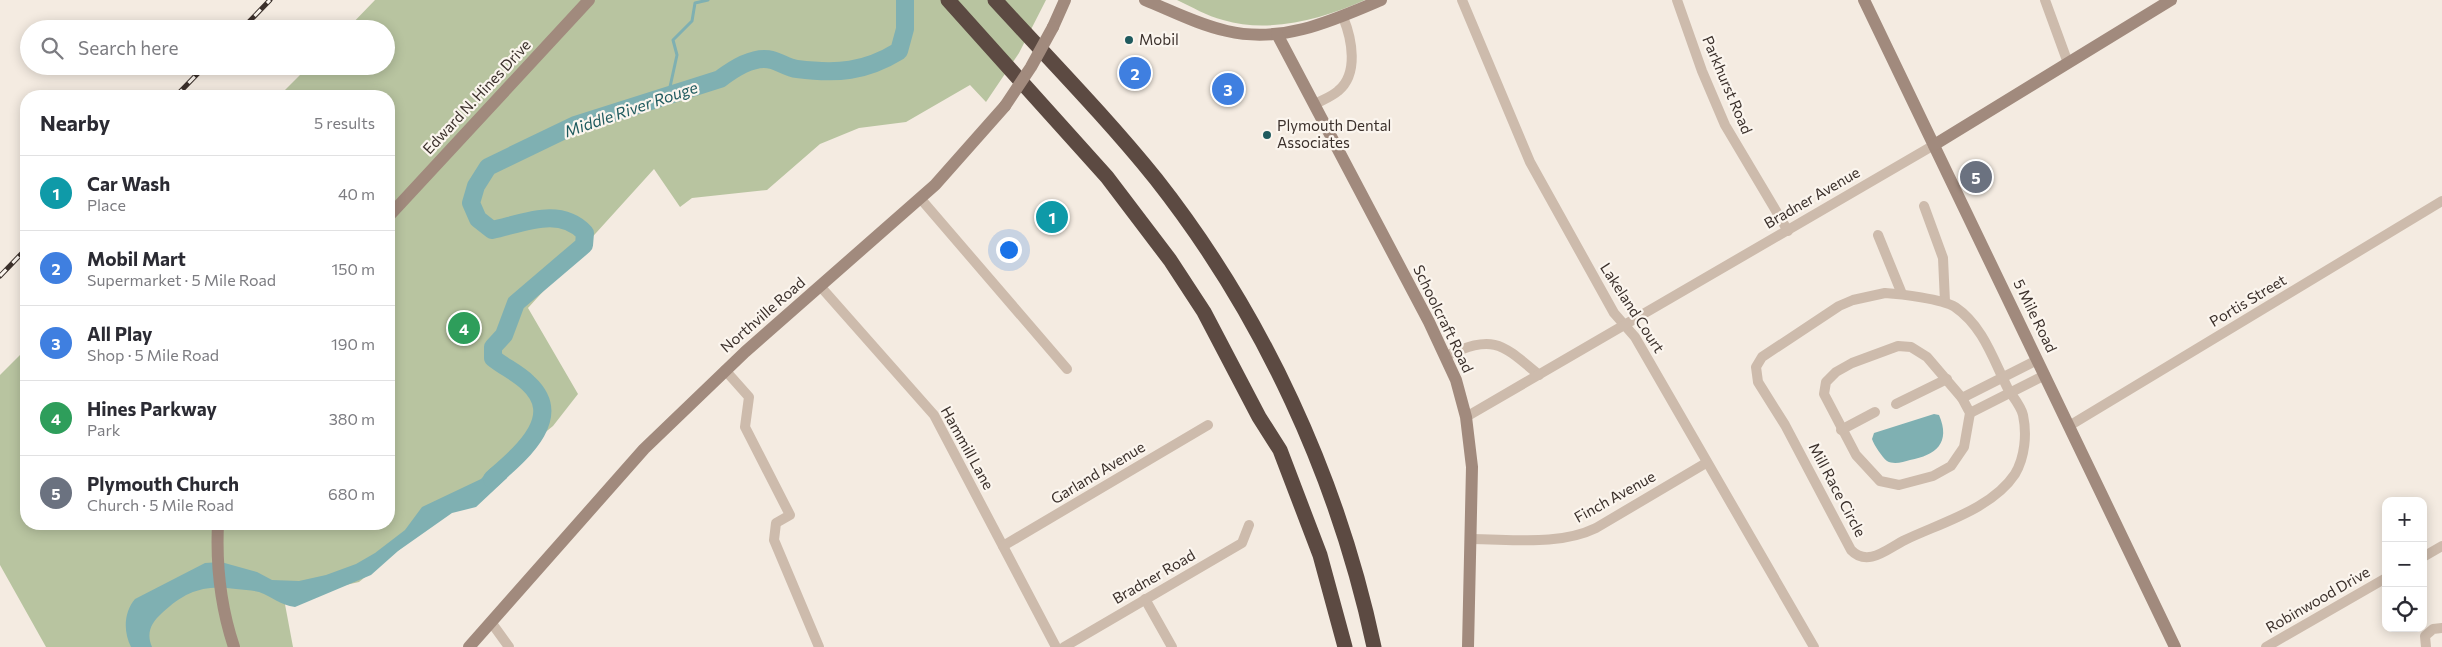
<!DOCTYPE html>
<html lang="en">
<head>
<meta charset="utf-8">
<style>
	body { margin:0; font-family:Commissioner,sans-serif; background:#f2f2f3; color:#2b2b33 }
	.controls { position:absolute; right:15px; bottom:15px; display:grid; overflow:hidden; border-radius:10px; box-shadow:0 2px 12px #0003 }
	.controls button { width:45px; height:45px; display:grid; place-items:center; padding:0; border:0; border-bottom:1px solid #e1e1e2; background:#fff; color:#2b2b33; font:25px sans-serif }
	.you { position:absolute; left:1008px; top:249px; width:18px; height:18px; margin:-12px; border:4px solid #fff; border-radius:50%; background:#1a73e8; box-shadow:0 0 0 8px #1a73e833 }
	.badge { display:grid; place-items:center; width:32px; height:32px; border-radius:50%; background:#b45309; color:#fff; font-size:16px; font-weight:700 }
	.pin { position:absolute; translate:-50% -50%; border:2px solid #fff; box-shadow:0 1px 5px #0006 }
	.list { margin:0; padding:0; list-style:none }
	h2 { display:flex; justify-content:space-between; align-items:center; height:65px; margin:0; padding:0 20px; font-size:21px }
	h2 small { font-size:16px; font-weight:400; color:#7c7c81 }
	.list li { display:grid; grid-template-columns:32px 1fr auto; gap:15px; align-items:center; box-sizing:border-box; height:75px; padding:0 20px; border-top:1px solid #e1e1e2 }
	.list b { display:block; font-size:19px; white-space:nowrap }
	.list p { margin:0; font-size:16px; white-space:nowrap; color:#7c7c81 }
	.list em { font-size:16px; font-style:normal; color:#7c7c81 }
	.icon { flex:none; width:28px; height:28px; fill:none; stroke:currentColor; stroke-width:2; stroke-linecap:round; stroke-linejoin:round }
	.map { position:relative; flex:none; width:2442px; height:647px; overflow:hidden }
	.search { position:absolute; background:#fff; box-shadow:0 2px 12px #0003; left:20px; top:20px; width:375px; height:55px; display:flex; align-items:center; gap:12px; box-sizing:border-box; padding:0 18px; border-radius:28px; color:#7c7c81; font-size:19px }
	.panel { position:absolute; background:#fff; box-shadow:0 2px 12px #0003; left:20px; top:90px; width:375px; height:440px; border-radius:20px }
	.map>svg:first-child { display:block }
	.green { fill:#b8c4a0 }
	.water { fill:#7fb0b2 }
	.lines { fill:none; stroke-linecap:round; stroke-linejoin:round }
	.stream { stroke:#7fb0b2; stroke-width:3 }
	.river { stroke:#7fb0b2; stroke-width:18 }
	.street { stroke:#cdbbac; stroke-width:10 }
	.secondary { stroke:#a18a7d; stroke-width:12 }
	.highway { stroke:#5c4a42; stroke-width:15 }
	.rail-casing { stroke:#3b302b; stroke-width:5 }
	.rail { stroke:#fbf5ee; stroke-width:3; stroke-dasharray:9; stroke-linecap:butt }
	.secondary-bridge { stroke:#a18a7d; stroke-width:12 }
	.poi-dot { fill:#1f5a5e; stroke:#fbf5ee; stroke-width:2 }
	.labels { text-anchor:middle; stroke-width:4.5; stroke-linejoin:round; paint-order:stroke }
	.poi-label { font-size:15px; fill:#3b302b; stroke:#fbf5ee; text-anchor:start }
	.street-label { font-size:15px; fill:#3b302b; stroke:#fbf5ee }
	.water-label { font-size:16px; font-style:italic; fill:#1f5a5e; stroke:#fbf5ee }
</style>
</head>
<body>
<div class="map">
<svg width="2442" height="647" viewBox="0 0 2442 647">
	<rect width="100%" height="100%" fill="#f4ebe1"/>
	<g class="green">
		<polygon points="375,0 1046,0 1019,53 986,102 970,85 906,122 859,128 820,144 767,190 692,198 680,207 654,169 528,308 578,394 553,426 359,582 284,599 293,647 46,647 0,565 0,375 26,349 26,524 389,524 389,96 279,96 309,66 386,66 386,29 347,29"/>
		<path d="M1177,0h188c-43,19 -95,34 -142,20 -16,-4 -31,-13 -46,-20z"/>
	</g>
	<g class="water">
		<path d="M1934,414l5,1c12,28 -3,40 -29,45 -7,2 -16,5 -23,1 -5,-4 -13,-16 -15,-22l2,-6z"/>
		<path d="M509,463l-2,15 -31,29 -24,6 -54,38 -27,24 -76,32c-15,-2 -22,-10 -36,-15 -7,-2 -15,-2 -23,-3 -32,-4 -49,1 -74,24 -11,10 -16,20 -10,34h-21c-8,-16 -7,-35 4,-48l70,-36 16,-1 36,10 15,8 27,1 27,-6 30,-11 19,-11 30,-23 17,-23 59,-28 10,-11z"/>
	</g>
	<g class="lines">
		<polyline class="stream" points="668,96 677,55 673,40 692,21 695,3 708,0"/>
		<path class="river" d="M492,479c27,-24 74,-61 36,-96 -10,-10 -24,-16 -35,-25v-11l11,-12 12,-32 68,-58 1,-12c-25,-27 -61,-10 -93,-3l-14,-11 -7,-16 5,-17 12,-19 87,-42 145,-46c13,-10 34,-24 52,-19 8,2 16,8 25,9 40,5 68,3 102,-18l6,-22v-29"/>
		<g class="street">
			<polyline points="1462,0 1530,162 1614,313 1635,337 1814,647"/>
			<polyline points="1677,0 1702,71 1725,125 1788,231"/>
			<polyline points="2045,0 2068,63"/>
			<path d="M1314,105c8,-5 17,-8 24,-14 21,-17 14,-52 5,-74"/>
			<polyline points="920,198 1067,369"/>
			<polyline points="1924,206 1943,258 1945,302"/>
			<polyline points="1878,235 1902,294"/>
			<polyline points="820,286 934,415 1056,647"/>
			<path d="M1885,293c16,1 57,6 70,14 28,19 38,52 53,82 5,8 13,17 15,26 4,19 2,42 -8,59 -23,35 -75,49 -110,66 -17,8 -37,28 -54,10l-66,-125 -27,-43 -2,-15 6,-10 77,-51 14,-6z"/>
			<polygon points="1898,346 1911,347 1927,357 1962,398 1970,413 1964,447 1951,466 1933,476 1899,485 1880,481 1856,455 1824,394 1826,382 1836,372 1852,363"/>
			<path d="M1446,356c48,-22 55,-13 93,19"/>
			<polyline points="725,370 749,397 745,427 790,515 776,523 774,540 819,647"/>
			<polyline points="1962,398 2037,360"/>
			<polyline points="1896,404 1947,379"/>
			<polyline points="1970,413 2045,375"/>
			<polyline points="1466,417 1934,145"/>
			<polyline points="2069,426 2442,201"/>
			<polyline points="1841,430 1875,412"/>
			<path d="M1471,539c41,0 88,7 125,-11l110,-65"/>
			<polyline points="1003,546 1208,425"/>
			<polyline points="2423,557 2442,546"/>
			<polyline points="1145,599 1172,647"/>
			<polyline points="491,622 509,647"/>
			<polyline points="1064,647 1242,543 1249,525"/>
			<polyline points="2266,647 2386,578"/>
			<polyline points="2426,647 2425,636 2433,629 2442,628"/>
		</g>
		<g class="secondary">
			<path d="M1145,0c27,11 54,25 82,31 55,13 105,-10 154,-31"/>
			<polyline points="1864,0 2175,647"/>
			<polyline points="1053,27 1065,0"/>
			<polyline points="1277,34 1429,322 1456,380 1466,417 1472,467 1468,647"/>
			<polyline points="1934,145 2171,0"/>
			<polyline points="389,216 589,0"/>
			<path d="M218,524c-2,41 3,84 16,123"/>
			<polyline points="469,647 644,449 745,352 935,185 1005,106"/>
		</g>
		<g class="highway">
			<polyline points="948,0 1107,177 1170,260 1204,312 1259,417 1280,450 1320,555 1345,647"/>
			<path d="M995,0c54,59 111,117 161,179 107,136 182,299 218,468"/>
		</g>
		<g class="rail-casing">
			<g id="rail">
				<polyline points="242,29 270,0"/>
				<polyline points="176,96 205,66"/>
				<polyline points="0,276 26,249"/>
			</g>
		</g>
		<use href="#rail" class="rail"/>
		<polyline class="secondary-bridge" points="1005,106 1031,67 1053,27"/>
	</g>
	<g class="poi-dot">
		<circle cx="1129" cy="40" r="5"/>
		<circle cx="1267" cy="135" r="5"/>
	</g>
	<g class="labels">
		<g class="poi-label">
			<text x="1139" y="45">Mobil</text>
			<text x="1277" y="131">Plymouth Dental<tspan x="1277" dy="17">Associates</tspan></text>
		</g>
		<g class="street-label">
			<text transform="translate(1727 85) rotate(67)" y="5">Parkhurst Road</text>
			<text transform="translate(477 97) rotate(-47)" y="5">Edward N. Hines Drive</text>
			<text transform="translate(1812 198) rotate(-30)" y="5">Bradner Avenue</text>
			<text transform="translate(2248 301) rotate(-31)" y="5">Portis Street</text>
			<text transform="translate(1632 308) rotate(57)" y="5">Lakeland Court</text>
			<text transform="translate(763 315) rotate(-41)" y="5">Northville Road</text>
			<text transform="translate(2035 316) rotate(64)" y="5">5 Mile Road</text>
			<text transform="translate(1443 319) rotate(64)" y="5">Schoolcraft Road</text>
			<text transform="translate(967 448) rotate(61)" y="5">Hammill Lane</text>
			<text transform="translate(1098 473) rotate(-31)" y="5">Garland Avenue</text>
			<text transform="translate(1837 490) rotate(62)" y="5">Mill Race Circle</text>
			<text transform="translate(1615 497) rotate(-29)" y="5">Finch Avenue</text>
			<text transform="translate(1154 577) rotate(-30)" y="5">Bradner Road</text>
			<text transform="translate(2318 600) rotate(-30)" y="5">Robinwood Drive</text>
		</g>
		<g class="water-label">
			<text transform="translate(631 109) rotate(-19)" y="6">Middle River Rouge</text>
		</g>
	</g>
</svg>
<div class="controls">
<button>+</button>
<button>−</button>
<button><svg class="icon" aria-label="locate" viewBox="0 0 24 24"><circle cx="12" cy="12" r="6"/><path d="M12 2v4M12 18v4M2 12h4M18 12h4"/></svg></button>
</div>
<div class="you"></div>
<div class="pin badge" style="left:1052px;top:217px;background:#0f9aa8">1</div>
<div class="pin badge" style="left:1135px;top:73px;background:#3f7fe0">2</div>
<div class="pin badge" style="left:1228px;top:89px;background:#3f7fe0">3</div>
<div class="pin badge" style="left:464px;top:328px;background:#2e9e5b">4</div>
<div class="pin badge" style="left:1976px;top:177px;background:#6b7280">5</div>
<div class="search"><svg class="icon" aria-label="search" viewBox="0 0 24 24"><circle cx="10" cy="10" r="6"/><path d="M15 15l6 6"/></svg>Search here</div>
<section class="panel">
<h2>Nearby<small>5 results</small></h2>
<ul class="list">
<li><span class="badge" style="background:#0f9aa8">1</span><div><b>Car Wash</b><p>Place</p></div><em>40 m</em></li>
<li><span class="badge" style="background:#3f7fe0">2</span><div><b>Mobil Mart</b><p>Supermarket · 5 Mile Road</p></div><em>150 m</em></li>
<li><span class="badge" style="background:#3f7fe0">3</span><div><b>All Play</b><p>Shop · 5 Mile Road</p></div><em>190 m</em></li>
<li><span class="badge" style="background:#2e9e5b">4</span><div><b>Hines Parkway</b><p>Park</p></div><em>380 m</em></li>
<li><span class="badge" style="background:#6b7280">5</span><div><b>Plymouth Church</b><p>Church · 5 Mile Road</p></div><em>680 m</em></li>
</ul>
</section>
</div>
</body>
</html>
